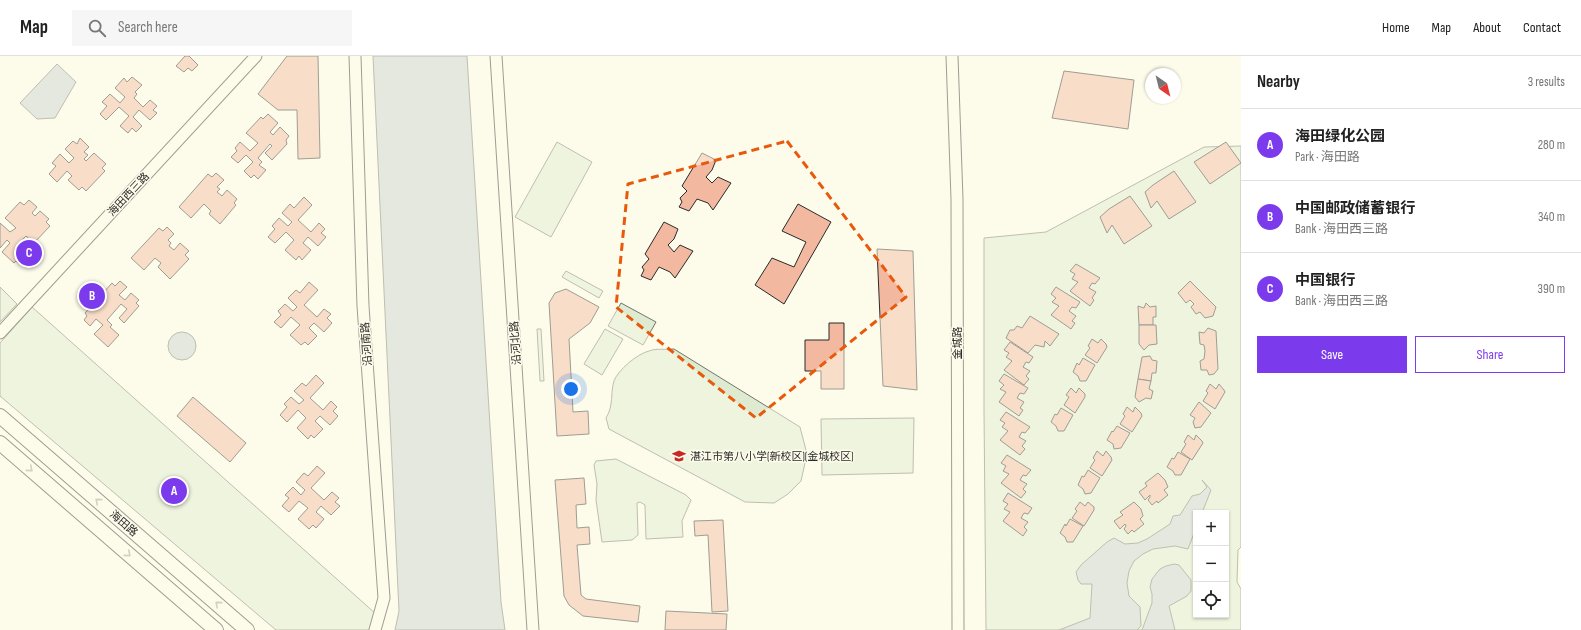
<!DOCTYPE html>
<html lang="en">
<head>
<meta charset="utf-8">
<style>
	body { margin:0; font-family:"Sofia Sans Condensed","Noto Sans SC",sans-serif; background:#f6f6f6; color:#222 }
	.controls { position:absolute; right:12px; bottom:12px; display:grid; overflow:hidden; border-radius:0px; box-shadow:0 1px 3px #0004 }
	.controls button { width:36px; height:36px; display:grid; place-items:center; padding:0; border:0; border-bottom:1px solid #e0e0e0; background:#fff; color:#222; font:20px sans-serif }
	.compass { position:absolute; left:1145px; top:12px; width:36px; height:36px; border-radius:50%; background:#fff; box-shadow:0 1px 3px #0004; rotate:145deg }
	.you { position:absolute; left:571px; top:333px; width:14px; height:14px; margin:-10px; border:3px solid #fff; border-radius:50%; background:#1a73e8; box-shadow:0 0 0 6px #1a73e833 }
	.badge { display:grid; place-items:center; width:26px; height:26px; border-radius:50%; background:#7c3aed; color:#fff; font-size:13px; font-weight:700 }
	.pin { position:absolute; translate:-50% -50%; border:2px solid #fff; box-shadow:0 1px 4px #0006 }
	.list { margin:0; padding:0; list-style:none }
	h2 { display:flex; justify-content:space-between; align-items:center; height:52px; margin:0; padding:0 16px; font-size:17px }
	h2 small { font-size:13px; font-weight:400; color:#767676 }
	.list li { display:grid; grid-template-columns:26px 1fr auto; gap:12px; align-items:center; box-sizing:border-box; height:72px; padding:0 16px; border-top:1px solid #e0e0e0 }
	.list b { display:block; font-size:15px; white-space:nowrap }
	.list p { margin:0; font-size:13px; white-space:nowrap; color:#767676 }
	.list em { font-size:13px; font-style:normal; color:#767676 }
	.actions { display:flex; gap:8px; padding:12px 16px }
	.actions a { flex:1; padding:9px 0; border:1px solid #7c3aed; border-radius:0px; text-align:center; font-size:14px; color:#7c3aed }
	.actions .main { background:#7c3aed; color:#fff }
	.icon { flex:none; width:22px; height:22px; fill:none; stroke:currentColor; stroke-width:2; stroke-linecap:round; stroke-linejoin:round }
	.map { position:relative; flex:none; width:1241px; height:574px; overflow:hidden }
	header { display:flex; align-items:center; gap:24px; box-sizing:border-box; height:56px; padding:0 20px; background:#fff; border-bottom:1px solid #e0e0e0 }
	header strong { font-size:19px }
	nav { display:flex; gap:22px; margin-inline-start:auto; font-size:14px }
	.search { width:280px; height:36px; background:#f6f6f6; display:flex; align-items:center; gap:10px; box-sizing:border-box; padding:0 14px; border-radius:0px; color:#767676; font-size:15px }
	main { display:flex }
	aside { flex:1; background:#fff }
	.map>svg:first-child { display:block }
	.green { fill:#deebd1; stroke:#74746e; fill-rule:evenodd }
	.water { fill:#c7d0d0; stroke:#74746e }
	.building { fill:#f2b8a0; stroke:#2b2b2b }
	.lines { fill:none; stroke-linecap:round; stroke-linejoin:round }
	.minor-casing { stroke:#2b2b2b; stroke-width:13 }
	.major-casing { stroke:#2b2b2b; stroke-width:16 }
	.minor { stroke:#fdfbea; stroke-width:11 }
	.major { stroke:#fdfbea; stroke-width:14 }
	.oneway { stroke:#9e9d94 }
	.marked { fill:none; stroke:#e8590c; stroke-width:3; stroke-dasharray:8 5; stroke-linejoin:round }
	.labels { text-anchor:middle; stroke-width:3; stroke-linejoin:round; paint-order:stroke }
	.street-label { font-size:11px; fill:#2b2b2b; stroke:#fdfbea }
	.poi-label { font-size:11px; fill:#2b2b2b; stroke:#fdfbea; text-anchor:start }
</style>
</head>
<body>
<header>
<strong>Map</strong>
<div class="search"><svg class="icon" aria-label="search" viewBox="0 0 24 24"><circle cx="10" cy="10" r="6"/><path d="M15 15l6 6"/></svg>Search here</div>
<nav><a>Home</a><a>Map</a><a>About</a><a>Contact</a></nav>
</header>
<main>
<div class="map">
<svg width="1241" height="574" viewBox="0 0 1241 574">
	<rect width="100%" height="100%" fill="#fdfbea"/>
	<g class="green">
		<polygon points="557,86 592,106 551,181 515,161"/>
		<path d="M1241,90v401l-3,3 -1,32 4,7v41h-255l-2,-221v-171l62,-6 158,-85zM1196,457h30v102h-30z"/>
		<polygon points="566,215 603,235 599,242 562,221"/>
		<polygon points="0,231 17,248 0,266"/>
		<polygon points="621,247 656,266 643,289 608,270"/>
		<polygon points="32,251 376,558 370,574 276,574 0,340 0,287"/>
		<polygon points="537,273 541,273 544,325 540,325"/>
		<polygon points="605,273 623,283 602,319 584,308"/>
		<path d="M674,293l126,78 7,27 -6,27 -13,13 -14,9 -29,-1 -136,-73 -3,-11c8,-13 4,-24 8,-37 4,-11 23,-27 35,-30 7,-3 17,-1 25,-2z"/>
		<polygon points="914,362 913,417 822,419 821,363"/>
		<polygon points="616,403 686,439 691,444 682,465 683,481 646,483 645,449 640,446 637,447 638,479 632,484 602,486 596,444 597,428 594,409 596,405"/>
	</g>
	<g class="water">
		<polygon points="373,0 467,0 501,546 505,574 395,574 399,555"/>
		<polygon points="57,8 76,26 55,62 37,63 20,47"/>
		<circle cx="182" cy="290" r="14"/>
		<polygon points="1202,424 1211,434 1202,457 1196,457 1196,472 1188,493 1175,490 1153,493 1143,498 1134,505 1129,515 1127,527 1129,540 1140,551 1141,570 1137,574 1059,574 1090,562 1092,528 1081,528 1078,524 1076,516 1081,509 1107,486 1114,482 1125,488 1138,487 1147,483 1170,468 1173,460 1180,459 1192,440 1200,438 1207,431"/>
		<polygon points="1174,508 1179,509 1191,524 1191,535 1187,540 1169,550 1175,574 1142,574 1152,547 1152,538 1150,531 1152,523 1160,513 1166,510"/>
	</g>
	<g class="building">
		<polygon points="185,0 189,0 198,9 192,15 188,12 184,16 176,10"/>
		<polygon points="287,0 318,0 320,102 298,103 297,54 278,54 258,38"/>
		<polygon points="1064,15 1134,24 1128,73 1052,62"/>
		<polygon points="132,21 142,29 135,36 137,38 134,42 143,51 150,44 157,50 153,54 157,57 150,64 139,54 133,61 142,70 136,76 132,72 128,77 120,70 129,60 119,51 106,64 100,58 107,50 102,46 110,38 120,47 125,41 115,32 124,22 127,26"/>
		<polygon points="268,58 278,67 270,76 273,79 280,71 289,80 286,84 287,88 272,104 265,97 272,90 270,88 258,102 262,106 259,109 266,114 258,123 254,119 251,122 244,115 253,106 246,99 238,107 231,101 237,95 235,92 240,86 250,95 258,87 246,77 261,61 263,63"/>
		<polygon points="80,82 89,91 84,96 88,99 84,103 86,105 94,97 106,108 102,112 105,115 86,135 82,131 79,134 68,124 72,120 67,115 57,126 49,118 56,110 52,107 60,98 69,107 74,102 65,93 73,85 77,88"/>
		<polygon points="1226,86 1241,107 1210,128 1194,106"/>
		<polygon points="702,97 716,104 712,114 706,121 712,127 718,121 731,127 713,154 708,147 697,143 689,155 679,151 682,146 680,142 687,135 682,130"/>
		<polygon points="1174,115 1196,146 1169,163 1157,145 1151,152 1145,136 1153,129"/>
		<polygon points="216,117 224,124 217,131 220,133 217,136 222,140 227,134 237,143 234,147 236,149 220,168 209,158 211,155 204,148 191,162 179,151 208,118 212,121"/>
		<polygon points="1130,140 1152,170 1124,188 1112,169 1107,177 1100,161 1109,153"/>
		<polygon points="304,141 312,149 298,164 311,176 319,167 325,173 321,177 326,181 318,190 308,181 303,187 311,194 302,204 299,200 296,204 285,194 294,184 286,176 275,187 268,181 275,173 272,170 279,162 288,170 292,166 282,157 290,148 294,152"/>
		<polygon points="29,144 37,151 32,157 35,160 40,155 49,163 46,166 50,170 34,187 26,180 22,184 34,195 21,209 16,205 14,207 2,196 10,187 7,184 0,192 0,167 10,176 16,172 5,162 20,146 24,149"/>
		<polygon points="798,148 831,166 784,248 755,229 772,202 794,211 806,186 782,175"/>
		<polygon points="664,166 678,173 674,183 668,189 674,196 680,189 693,195 675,222 670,216 659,211 651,224 641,220 644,214 642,211 649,203 645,198"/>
		<polygon points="167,171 174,178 168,184 171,187 169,190 174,194 180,187 189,195 185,199 189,203 170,223 158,211 161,207 155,202 144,214 131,202 159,172 163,175"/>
		<polygon points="877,193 913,195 917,334 883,330"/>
		<polygon points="1076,208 1100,222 1095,228 1092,227 1089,232 1096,236 1092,242 1094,244 1090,250 1070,235 1078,226 1072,223 1075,218 1070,215"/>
		<polygon points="120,225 127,231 119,239 125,244 131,237 139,244 136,247 139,250 124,267 119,262 127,253 121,248 107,264 112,269 110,271 119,279 108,291 94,278 103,269 96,263 90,270 84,264 87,260 85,257 112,227 115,230"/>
		<polygon points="1190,225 1216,251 1213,260 1205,262 1200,256 1196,258 1191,251 1194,248 1190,244 1186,247 1178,237"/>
		<polygon points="309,226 318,234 304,249 317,261 324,253 331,258 327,262 332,267 324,276 314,267 309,272 317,280 308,289 305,286 301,289 290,279 300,269 291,261 281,272 274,266 281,259 278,255 285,248 293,255 297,251 288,242 296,234 300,237"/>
		<polygon points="1056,231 1080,246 1076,252 1072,251 1069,255 1076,260 1072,265 1075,267 1071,273 1051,259 1059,250 1052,246 1056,242 1051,238"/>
		<polygon points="566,233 599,251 590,267 569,283 573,356 588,355 589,378 557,380 549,247 555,237"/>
		<polygon points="1146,247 1150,251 1156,250 1156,261 1153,261 1153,269 1139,269 1138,250 1144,252"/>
		<polygon points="1030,260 1059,278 1050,290 1045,285 1044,291 1035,289 1028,297 1006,282 1010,274 1014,274 1017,270 1022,272"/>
		<polygon points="829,267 844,267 844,333 821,333 821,315 805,315 805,284 829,284"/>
		<polygon points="1139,269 1156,269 1157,288 1149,289 1144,294 1139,288"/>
		<polygon points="1208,272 1216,275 1218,313 1214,318 1209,319 1207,314 1201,314 1200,305 1204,303 1205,295 1204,289 1200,288 1199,276 1204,277"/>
		<polygon points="1092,283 1098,287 1101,283 1106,288 1107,291 1097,307 1085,299 1090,292 1088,290"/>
		<polygon points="1010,286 1033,301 1029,307 1026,306 1023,311 1030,315 1026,320 1029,323 1024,329 1004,314 1012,305 1006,301 1009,297 1004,294"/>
		<polygon points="1150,300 1152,304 1157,305 1156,317 1152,317 1151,325 1138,323 1142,301"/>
		<polygon points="1083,302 1095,309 1086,325 1080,325 1078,320 1073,316 1077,307 1079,309"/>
		<polygon points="1004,318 1028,332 1024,338 1020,337 1017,342 1024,346 1020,352 1023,354 1019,360 999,346 1006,336 1000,333 1004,329 999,325"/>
		<polygon points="316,319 324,327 310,342 323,354 331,345 337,351 333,355 338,360 330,369 320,360 315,365 323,373 314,382 311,379 308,383 297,372 306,362 298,354 287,366 280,359 287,351 284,348 291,341 299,348 304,344 294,335 302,327 306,330"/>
		<polygon points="1138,323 1151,325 1149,333 1153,335 1151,343 1146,342 1139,346 1135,341"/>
		<polygon points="1210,328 1216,333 1219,328 1224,334 1225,336 1215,353 1203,345 1208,337 1206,335"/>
		<polygon points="1071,332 1076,337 1079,332 1085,338 1085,341 1075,357 1064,349 1069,341 1066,339"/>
		<polygon points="193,341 246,387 230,406 177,360"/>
		<polygon points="1199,346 1211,357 1201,371 1195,372 1193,366 1195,362 1190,359"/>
		<polygon points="1127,351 1133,356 1135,351 1141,357 1142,360 1132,376 1120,368 1125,360 1123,358"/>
		<polygon points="1061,352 1073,359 1064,375 1058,375 1056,370 1051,366 1055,358 1057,359"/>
		<polygon points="1006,356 1030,371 1025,377 1022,376 1019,381 1026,385 1022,390 1025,393 1020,399 1000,384 1008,375 1002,371 1005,367 1000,364"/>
		<polygon points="1117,370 1130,377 1121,392 1114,393 1113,388 1107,384 1112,375 1113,376"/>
		<polygon points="1188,379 1194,384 1196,379 1202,385 1203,387 1192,404 1181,396 1186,388 1184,386"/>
		<polygon points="1097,395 1103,400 1106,395 1111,401 1112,404 1102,420 1090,412 1095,404 1093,402"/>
		<polygon points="1178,396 1190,403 1181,419 1175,419 1173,415 1167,411 1172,402 1174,403"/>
		<polygon points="1007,399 1031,414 1026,420 1023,419 1020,424 1027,428 1023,433 1026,436 1021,442 1001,427 1009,418 1003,415 1006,410 1001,407"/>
		<polygon points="317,410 325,417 311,432 324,444 332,436 339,442 335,446 340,450 331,459 321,450 316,456 324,463 316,472 313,469 309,473 298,463 308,452 299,445 289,456 282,450 289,442 285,439 293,431 301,439 305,434 296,426 304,417 308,420"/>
		<polygon points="1088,414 1100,422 1091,437 1085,438 1083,433 1078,429 1082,420 1084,421"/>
		<polygon points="1158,417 1165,424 1168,431 1164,434 1168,439 1158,447 1157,445 1152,449 1148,444 1150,441 1150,439 1145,444 1139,436 1147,430 1145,427"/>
		<polygon points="584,422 586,448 576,449 577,472 589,471 590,488 577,489 581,539 586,543 640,550 638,566 583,560 569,549 564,540 555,424"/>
		<polygon points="1008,437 1032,452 1028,458 1024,457 1021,462 1028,466 1024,471 1027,474 1023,480 1003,465 1010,456 1004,453 1008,448 1003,445"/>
		<polygon points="1080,446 1085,450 1088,446 1094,451 1094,454 1084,470 1072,462 1077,455 1075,453"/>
		<polygon points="1134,446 1141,453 1143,460 1140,463 1144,468 1134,476 1132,474 1128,478 1124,473 1126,470 1125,468 1120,473 1114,465 1123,459 1120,456"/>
		<polygon points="1070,463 1083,470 1073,486 1067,486 1065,481 1060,477 1065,468 1066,470"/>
		<polygon points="723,464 728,555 712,556 708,479 695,480 694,465"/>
		<polygon points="666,555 727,558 726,574 665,574"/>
	</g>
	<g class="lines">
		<g class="minor-casing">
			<g id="minor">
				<polyline points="355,0 363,250 384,542 375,574"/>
				<polyline points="496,0 533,574"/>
				<polyline points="952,0 957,143 958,574"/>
				<polyline points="0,277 256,0"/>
			</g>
		</g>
		<g class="major-casing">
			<g id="major">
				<polyline points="0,360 247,574"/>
				<polyline points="0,387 216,574"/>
			</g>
		</g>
		<use href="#minor" class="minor"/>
		<use href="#major" class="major"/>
	</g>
	<defs><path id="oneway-chevron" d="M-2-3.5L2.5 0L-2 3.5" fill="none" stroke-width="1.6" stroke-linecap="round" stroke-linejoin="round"/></defs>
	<g class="oneway">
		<use href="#oneway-chevron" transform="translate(30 413) rotate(41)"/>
		<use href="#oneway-chevron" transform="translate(98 445) rotate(-139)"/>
		<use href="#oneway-chevron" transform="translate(128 498) rotate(41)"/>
		<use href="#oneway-chevron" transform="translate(218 548) rotate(-139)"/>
	</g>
	<path d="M0 0H1241V574H0ZM787,85l119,156 -150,121 -140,-111 12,-123z" fill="#fdfbea" fill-opacity=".55" fill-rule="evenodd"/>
	<path class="marked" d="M787,85l119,156 -150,121 -140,-111 12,-123z"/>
	<defs>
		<g id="school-bare" transform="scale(1.08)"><path d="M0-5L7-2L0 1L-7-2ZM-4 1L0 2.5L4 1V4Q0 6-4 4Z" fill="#c62828" stroke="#fdfbea" stroke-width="2.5" paint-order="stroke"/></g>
	</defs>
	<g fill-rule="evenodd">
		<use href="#school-bare" x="679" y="400"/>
	</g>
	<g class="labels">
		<g class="street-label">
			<text transform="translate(128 138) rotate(-47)" y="4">海田西三路</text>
			<text transform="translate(515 287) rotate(-94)" y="4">沿河北路</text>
			<text transform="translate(957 287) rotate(-90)" y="4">金城路</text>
			<text transform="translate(366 288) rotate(-94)" y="4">沿河南路</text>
			<text transform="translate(124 467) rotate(41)" y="4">海田路</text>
		</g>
		<g class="poi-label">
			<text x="690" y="404">湛江市第八小学(新校区)(金城校区)</text>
		</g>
	</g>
</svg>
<div class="controls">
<button>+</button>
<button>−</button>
<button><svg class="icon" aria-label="locate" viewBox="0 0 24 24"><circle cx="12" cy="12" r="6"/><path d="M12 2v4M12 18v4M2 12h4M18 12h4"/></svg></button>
</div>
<svg class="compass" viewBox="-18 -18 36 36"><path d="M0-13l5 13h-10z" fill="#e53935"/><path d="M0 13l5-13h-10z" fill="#767676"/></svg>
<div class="you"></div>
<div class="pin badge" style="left:174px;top:435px">A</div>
<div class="pin badge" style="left:92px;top:240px">B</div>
<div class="pin badge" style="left:29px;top:197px">C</div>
</div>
<aside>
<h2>Nearby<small>3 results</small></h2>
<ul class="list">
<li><span class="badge">A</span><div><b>海田绿化公园</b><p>Park · 海田路</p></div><em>280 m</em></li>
<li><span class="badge">B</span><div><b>中国邮政储蓄银行</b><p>Bank · 海田西三路</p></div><em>340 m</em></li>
<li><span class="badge">C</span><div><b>中国银行</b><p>Bank · 海田西三路</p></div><em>390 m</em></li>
</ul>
<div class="actions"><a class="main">Save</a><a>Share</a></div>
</aside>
</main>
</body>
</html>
